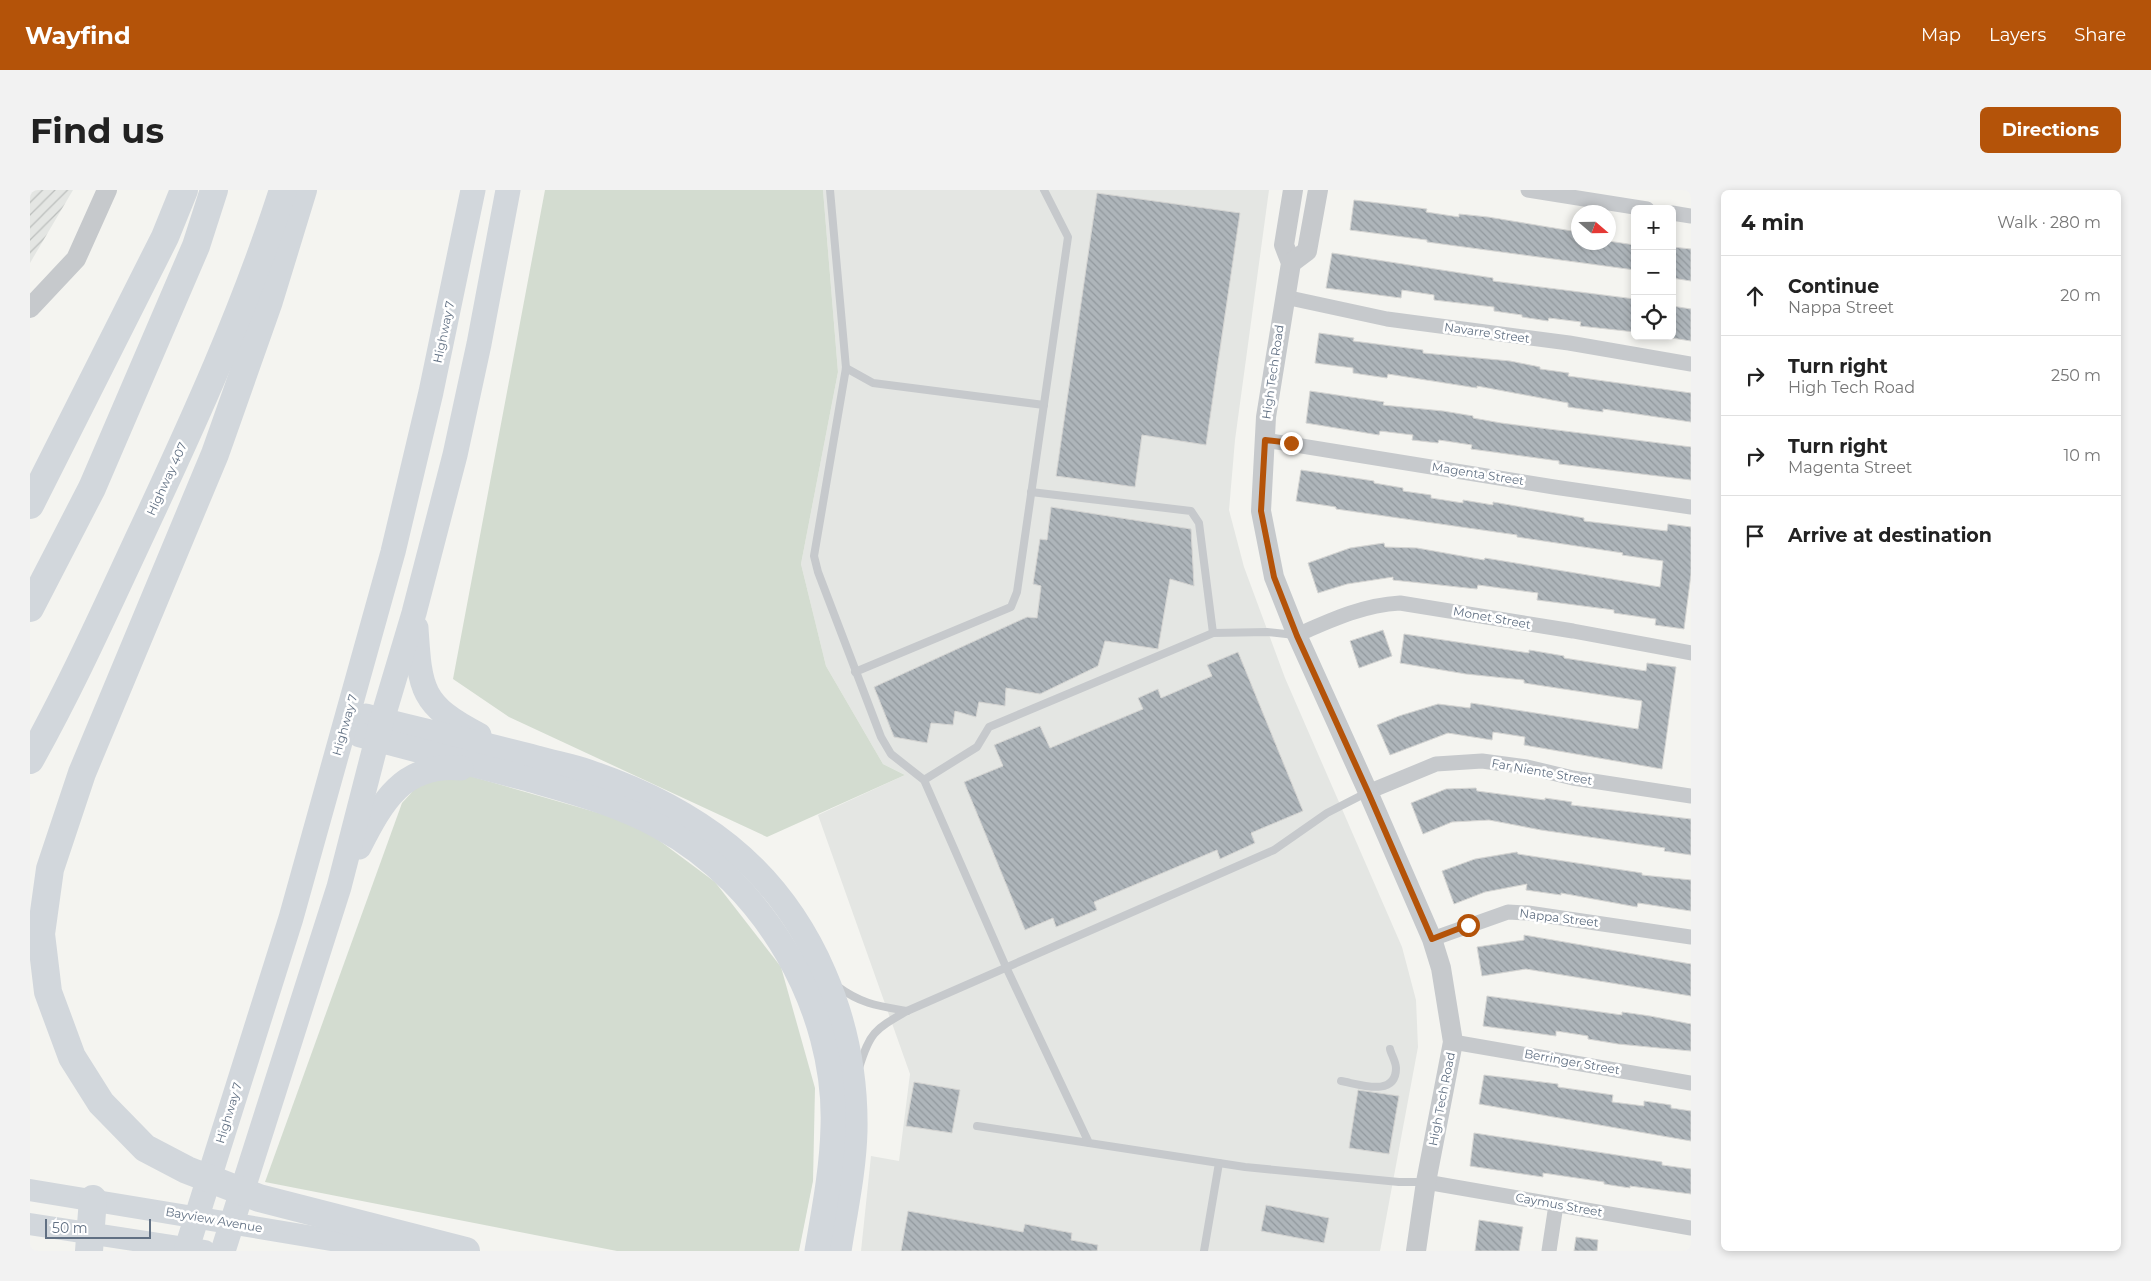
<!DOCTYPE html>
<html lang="en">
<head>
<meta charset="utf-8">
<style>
	body { margin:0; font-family:Montserrat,sans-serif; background:#f2f2f2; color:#222 }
	.controls { position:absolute; right:15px; top:15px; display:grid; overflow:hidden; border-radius:8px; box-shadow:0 2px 8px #0003 }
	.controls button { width:45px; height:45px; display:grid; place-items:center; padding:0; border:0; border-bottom:1px solid #e0e0e0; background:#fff; color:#222; font:25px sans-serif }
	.compass { position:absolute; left:1541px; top:15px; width:45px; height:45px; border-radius:50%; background:#fff; box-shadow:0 2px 8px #0003; rotate:110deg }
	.scale { position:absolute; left:15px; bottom:12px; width:106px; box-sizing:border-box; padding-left:5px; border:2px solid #617083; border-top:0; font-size:14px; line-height:18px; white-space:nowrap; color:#617083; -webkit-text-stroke:4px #fff; paint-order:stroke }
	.stop { position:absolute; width:15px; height:15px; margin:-11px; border:4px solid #b45309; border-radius:50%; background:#fff }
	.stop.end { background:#b45309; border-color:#fff; box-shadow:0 1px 5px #0008 }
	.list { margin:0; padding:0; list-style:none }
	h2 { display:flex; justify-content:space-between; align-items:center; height:65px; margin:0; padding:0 20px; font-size:21px }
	h2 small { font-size:16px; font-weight:400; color:#767676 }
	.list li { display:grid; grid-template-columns:32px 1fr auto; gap:15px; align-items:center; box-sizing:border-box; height:80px; padding:0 20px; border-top:1px solid #e0e0e0 }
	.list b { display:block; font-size:19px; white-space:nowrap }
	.list p { margin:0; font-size:16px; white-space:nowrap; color:#767676 }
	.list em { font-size:16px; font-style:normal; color:#767676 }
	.icon { flex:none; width:28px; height:28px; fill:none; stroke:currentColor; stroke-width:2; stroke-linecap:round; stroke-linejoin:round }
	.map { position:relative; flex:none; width:1661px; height:1061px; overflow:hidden; border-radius:8px }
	header { display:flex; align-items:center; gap:30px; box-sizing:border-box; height:70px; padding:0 25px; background:#b45309; color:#fff }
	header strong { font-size:24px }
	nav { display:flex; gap:28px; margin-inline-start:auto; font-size:18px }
	.intro { display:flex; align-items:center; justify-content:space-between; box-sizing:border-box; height:120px; padding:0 30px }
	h1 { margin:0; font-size:35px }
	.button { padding:12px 22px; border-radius:8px; background:#b45309; color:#fff; font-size:18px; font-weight:700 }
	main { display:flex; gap:30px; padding:0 30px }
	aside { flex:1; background:#fff; border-radius:8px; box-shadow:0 2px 8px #0003 }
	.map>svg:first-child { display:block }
	.built { fill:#e4e6e3 }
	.industrial { fill:url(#industrial-furrows) }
	.green { fill:#d3dcd0 }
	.building { fill:url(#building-back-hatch); stroke:#d5d5d3 }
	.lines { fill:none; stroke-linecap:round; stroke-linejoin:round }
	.service { stroke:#c6c9cc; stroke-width:8 }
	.minor { stroke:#c6c9cc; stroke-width:15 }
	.tertiary { stroke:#c6c9cc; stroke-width:20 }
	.secondary { stroke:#d2d7dc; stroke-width:22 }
	.primary { stroke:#d2d7dc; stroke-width:25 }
	.motorway { stroke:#d2d7dc; stroke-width:28 }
	.route { stroke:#b45309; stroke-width:6 }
	.labels { text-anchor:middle; stroke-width:5; stroke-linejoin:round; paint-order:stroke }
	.street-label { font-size:12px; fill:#617083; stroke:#fff }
</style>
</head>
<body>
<header>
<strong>Wayfind</strong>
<nav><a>Map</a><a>Layers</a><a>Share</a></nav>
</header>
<div class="intro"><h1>Find us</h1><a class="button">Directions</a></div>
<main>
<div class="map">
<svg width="1661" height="1061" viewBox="0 0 1661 1061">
	<defs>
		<pattern id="industrial-furrows" width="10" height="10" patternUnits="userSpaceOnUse" patternTransform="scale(1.25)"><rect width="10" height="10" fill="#e4e6e3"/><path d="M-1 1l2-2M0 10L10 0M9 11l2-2" fill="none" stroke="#bcbfbd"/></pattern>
		<pattern id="building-back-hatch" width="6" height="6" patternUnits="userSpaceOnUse" patternTransform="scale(1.25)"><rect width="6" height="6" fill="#aeb5ba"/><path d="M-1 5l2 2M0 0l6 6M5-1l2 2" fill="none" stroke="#91989d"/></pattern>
	</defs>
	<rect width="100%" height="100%" fill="#f4f4f0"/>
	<polygon class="built" points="793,0 1239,0 1205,250 1199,320 1214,377 1255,488 1372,757 1386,810 1388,857 1350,1061 831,1061 841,966 869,971 880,884 788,625 875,585 853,574 796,476 771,374 808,182"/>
	<polygon class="industrial" points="0,0 43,0 0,73"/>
	<g class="green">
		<polygon points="515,0 793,0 808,182 771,374 796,476 853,574 875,585 737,647 479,527 423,489"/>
		<polygon points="440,586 607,634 685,692 751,777 785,898 783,991 769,1061 587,1061 235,992 372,613 394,589"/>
	</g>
	<g class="building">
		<polygon points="1067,3 1210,23 1176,255 1112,245 1105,297 1026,286"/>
		<polygon points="1324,10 1397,19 1396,22 1429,27 1429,24 1458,27 1548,42 1548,52 1578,51 1605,55 1605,80 1397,52 1397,50 1320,40"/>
		<polygon points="1642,57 1661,59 1661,91 1642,88"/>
		<polygon points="1302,63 1463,88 1463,91 1605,109 1605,142 1550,136 1551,132 1519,128 1518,131 1492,127 1492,125 1464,121 1464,117 1404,110 1404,105 1372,100 1371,108 1296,98"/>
		<polygon points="1642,116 1661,119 1661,151 1642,148"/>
		<polygon points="1289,143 1324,148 1323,151 1393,160 1393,163 1480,171 1510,177 1510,179 1539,183 1538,186 1661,203 1661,232 1573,219 1573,222 1538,217 1538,213 1447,196 1447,198 1358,184 1357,188 1323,183 1323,178 1285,173"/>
		<polygon points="1280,201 1354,212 1353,215 1413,221 1443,226 1443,228 1471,233 1661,257 1661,290 1529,274 1529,271 1441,259 1442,255 1409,250 1408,253 1382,250 1383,245 1350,241 1349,245 1276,233"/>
		<polygon points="1271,280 1344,291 1344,293 1373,298 1373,301 1401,305 1401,308 1433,313 1433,310 1463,315 1463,312 1554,328 1554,331 1637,341 1638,334 1661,337 1661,384 1654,439 1625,435 1626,429 1584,423 1584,420 1507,410 1508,403 1448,395 1447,399 1363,390 1363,387 1317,394 1288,403 1278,373 1320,358 1354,353 1355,357 1387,358 1454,370 1455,368 1630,397 1633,371 1592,365 1593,363 1487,347 1487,345 1306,319 1306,317 1266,311"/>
		<polygon points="1021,317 1161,339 1164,396 1140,389 1128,459 1075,451 1068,476 1010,504 976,498 975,516 949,512 946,527 925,521 923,535 901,533 897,553 864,547 844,497 997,427 1007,428 1011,396 1003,394 1010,349 1017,350"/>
		<polygon points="1353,440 1362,466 1329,478 1320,451"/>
		<polygon points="1374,444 1499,463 1499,460 1534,466 1534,468 1616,481 1617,473 1646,477 1632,579 1494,555 1495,547 1463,542 1462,550 1418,543 1360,565 1347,535 1369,526 1408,514 1440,518 1441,513 1608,539 1612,511 1494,493 1494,490 1436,484 1370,473"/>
		<polygon points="1208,462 1273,621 1221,643 1225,653 1190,669 1187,660 1064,712 1067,720 1026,737 1023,728 995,740 934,592 973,576 964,555 1010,536 1020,558 1113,519 1108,508 1128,499 1131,508 1182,486 1177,475"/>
		<polygon points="1446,598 1447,601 1515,610 1515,608 1542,612 1541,615 1661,629 1661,665 1634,661 1635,658 1511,640 1459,630 1422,632 1393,644 1381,613 1416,599"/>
		<polygon points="1487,662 1488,664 1612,683 1612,685 1661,690 1661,721 1608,713 1607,717 1531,703 1531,705 1496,700 1497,694 1455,702 1424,714 1412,681 1445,669"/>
		<polygon points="1494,745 1661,774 1661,806 1496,779 1452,786 1447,757 1494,750"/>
		<polygon points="1457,806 1592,825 1592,822 1620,826 1661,834 1661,861 1588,854 1558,849 1558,846 1526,841 1526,846 1453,836"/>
		<polygon points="1454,885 1528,894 1528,897 1583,905 1582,912 1614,916 1614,911 1641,915 1641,918 1661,921 1661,951 1449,914"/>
		<polygon points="884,892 930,900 922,943 876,936"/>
		<polygon points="1328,900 1369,906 1359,964 1319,958"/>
		<polygon points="1444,943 1632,972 1632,975 1661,979 1661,1004 1600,996 1600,998 1574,994 1574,992 1513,983 1513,987 1440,976"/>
		<polygon points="1236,1015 1299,1028 1294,1053 1231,1041"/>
		<polygon points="878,1021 993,1042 995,1034 1042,1043 1041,1050 1068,1055 1067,1061 871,1061"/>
		<polygon points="1449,1030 1493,1037 1489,1061 1445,1061"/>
		<polygon points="1546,1047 1568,1050 1567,1061 1544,1061"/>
	</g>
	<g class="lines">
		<g class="service">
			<polyline points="800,0 816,178 784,366 788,382 851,547 861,564 894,590 976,777 1059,953 1215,977 1369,992 1394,992"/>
			<polyline points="816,178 843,193 1014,215"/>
			<polyline points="1001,302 1161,321 1169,333 1183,443"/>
			<polyline points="825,482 981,417 987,402 1038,47 1014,0"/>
			<polyline points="894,590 947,557 959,537 1183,443 1237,442 1265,445"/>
			<path d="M807,796c24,18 41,20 70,25"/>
			<path d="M829,878c11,-36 15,-38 48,-57l367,-161 53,-37 41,-21"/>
			<path d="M1311,891c18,3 55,17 55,-13 0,-6 -5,-14 -6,-19"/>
			<polyline points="947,936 1059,953"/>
			<polyline points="1174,1061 1189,973"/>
		</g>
		<g class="minor">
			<polyline points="1498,0 1617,19"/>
			<polyline points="1642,23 1661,26"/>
			<polyline points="1255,107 1357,129 1539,153 1661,174"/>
			<polyline points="1235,250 1524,297 1661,317"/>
			<path d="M1267,445c34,-15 66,-30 103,-32l173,28 118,22"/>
			<polyline points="1338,602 1406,574 1452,571 1497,577 1543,588 1661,606"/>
			<polyline points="1402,749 1478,722 1498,723 1661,747"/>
			<polyline points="1423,852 1661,893"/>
			<polyline points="1396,992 1661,1038"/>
			<polyline points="1519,1061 1526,1015"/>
		</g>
		<g class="tertiary">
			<polyline points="1263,0 1254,55 1261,73 1236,227 1231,321 1244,387 1267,445 1338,602 1402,749 1411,778 1423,852 1396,992 1386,1061"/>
			<polyline points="1261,73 1277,61 1288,0"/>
			<polyline points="0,118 46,69 77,0"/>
		</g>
		<g class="secondary">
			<polyline points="0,1000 368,1061"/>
			<polyline points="0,1034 175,1061"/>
		</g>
		<g class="primary">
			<path d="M386,438c4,62 5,77 63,107"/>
			<path d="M336,526c57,15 114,27 171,42 17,5 35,8 52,14 50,17 99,41 140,74 84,68 128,178 126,285 -1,40 -10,81 -16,120"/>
			<path d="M330,545c56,15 112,29 168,44 45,13 91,25 132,48 105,57 177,181 173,300 -1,42 -9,83 -16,124"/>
			<path d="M329,657c23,-45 44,-84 102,-79"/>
			<polyline points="156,1061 261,728 363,362 401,202 443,0"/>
			<polyline points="193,1061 309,697 352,530 384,423 425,265 449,154 478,0"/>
		</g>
		<g class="motorway">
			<polyline points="273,0 239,111 185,264 52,583 20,679 11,744 18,802 42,867 71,913 115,958 157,980 229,1008 436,1061"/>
			<polyline points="0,315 135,47 154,0"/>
			<polyline points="0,418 62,298 166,56 184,0"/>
			<path d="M0,570c41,-73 75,-149 110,-224 53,-113 105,-227 143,-346"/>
			<polyline points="59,1061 63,1009"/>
		</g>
	</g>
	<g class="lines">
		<polyline class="route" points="1261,253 1235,250 1231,321 1244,387 1267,446 1338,602 1402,749 1438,735"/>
	</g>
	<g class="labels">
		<g class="street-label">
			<text transform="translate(414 142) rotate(-78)" y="4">Highway 7</text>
			<text transform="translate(1457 143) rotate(8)" y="4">Navarre Street</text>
			<text transform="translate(1243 182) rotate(-82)" y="4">High Tech Road</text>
			<text transform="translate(1448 284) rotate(9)" y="4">Magenta Street</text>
			<text transform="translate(137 289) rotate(-65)" y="4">Highway 407</text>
			<text transform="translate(1462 428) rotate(10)" y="4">Monet Street</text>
			<text transform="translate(315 535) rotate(-74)" y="4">Highway 7</text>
			<text transform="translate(1512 582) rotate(10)" y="4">Far Niente Street</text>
			<text transform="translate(1529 728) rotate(7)" y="4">Nappa Street</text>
			<text transform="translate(1542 872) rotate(10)" y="4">Berringer Street</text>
			<text transform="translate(1412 909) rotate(-79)" y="4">High Tech Road</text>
			<text transform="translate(199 923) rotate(-73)" y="4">Highway 7</text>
			<text transform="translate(1529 1015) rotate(10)" y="4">Caymus Street</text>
			<text transform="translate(184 1030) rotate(10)" y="4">Bayview Avenue</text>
		</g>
	</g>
</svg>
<div class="controls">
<button>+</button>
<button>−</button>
<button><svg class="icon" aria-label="locate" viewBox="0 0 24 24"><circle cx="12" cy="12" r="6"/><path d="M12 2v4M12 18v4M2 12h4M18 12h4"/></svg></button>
</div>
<svg class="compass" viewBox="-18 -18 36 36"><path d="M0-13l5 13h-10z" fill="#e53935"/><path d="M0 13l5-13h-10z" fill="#767676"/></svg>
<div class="scale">50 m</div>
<div class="stop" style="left:1438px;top:735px"></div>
<div class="stop end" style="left:1261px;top:253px"></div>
</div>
<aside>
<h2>4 min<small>Walk · 280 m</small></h2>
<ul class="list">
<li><svg class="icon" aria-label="ahead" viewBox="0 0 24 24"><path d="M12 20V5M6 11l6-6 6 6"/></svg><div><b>Continue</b><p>Nappa Street</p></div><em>20 m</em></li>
<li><svg class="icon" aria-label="right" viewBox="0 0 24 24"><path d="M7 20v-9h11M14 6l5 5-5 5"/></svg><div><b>Turn right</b><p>High Tech Road</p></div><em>250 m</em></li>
<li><svg class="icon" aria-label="right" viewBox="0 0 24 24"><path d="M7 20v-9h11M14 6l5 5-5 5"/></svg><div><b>Turn right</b><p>Magenta Street</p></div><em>10 m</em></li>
<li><svg class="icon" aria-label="arrive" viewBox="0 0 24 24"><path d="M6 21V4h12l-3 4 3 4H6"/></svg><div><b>Arrive at destination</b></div></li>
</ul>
</aside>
</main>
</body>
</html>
